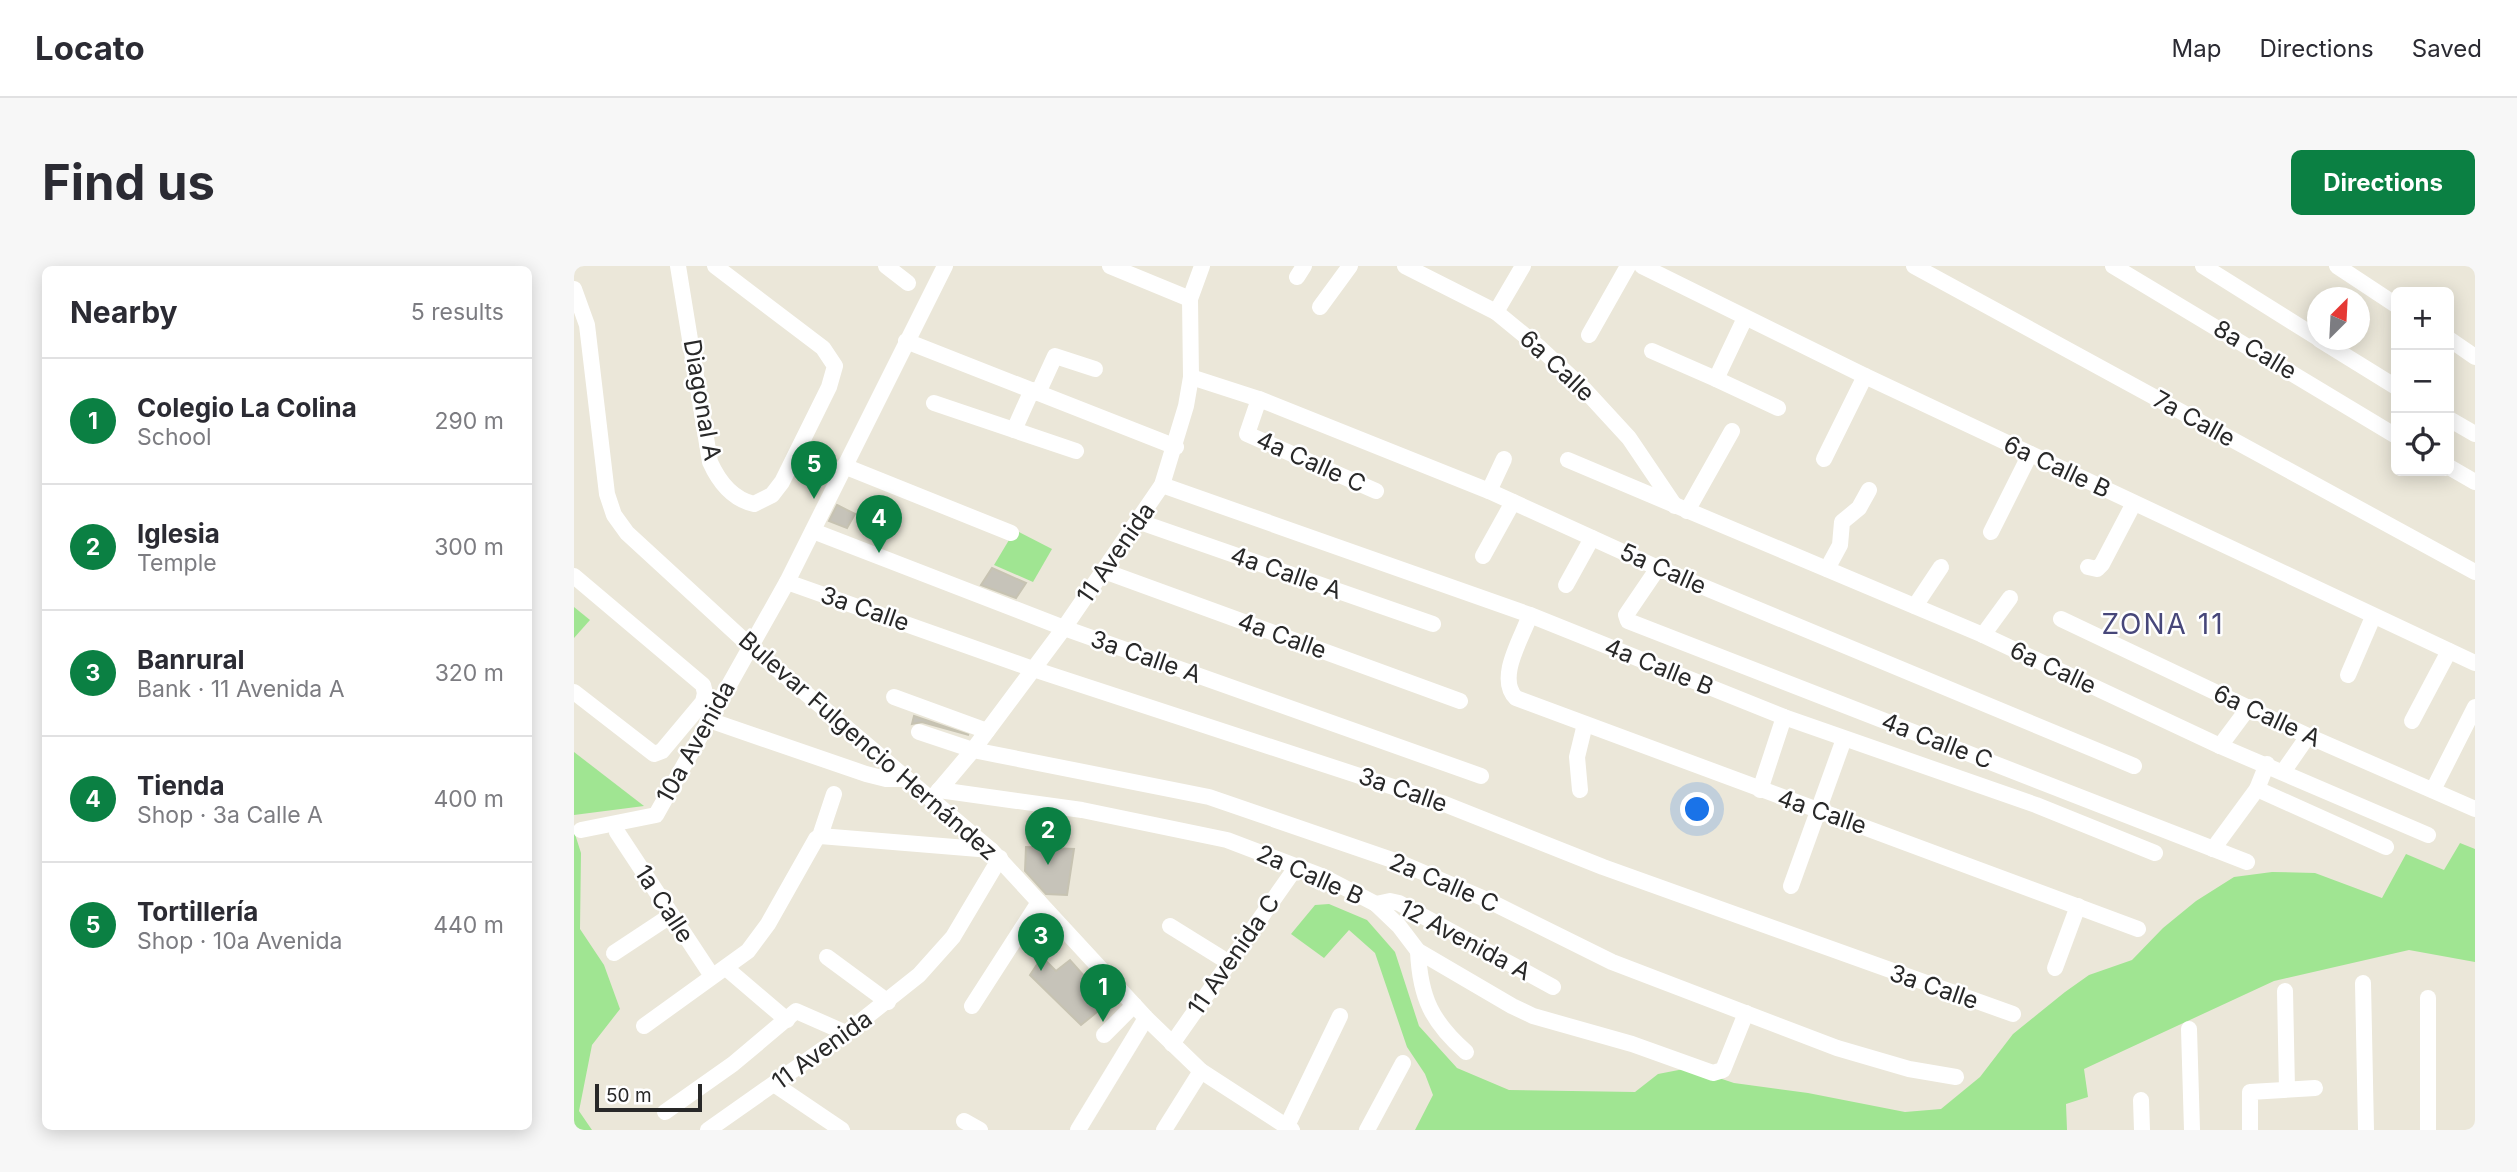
<!DOCTYPE html>
<html lang="en">
<head>
<meta charset="utf-8">
<style>
	body { margin:0; font-family:Inter,sans-serif; background:#f7f7f7; color:#2b2b33 }
	.controls { position:absolute; right:21px; top:21px; display:grid; overflow:hidden; border-radius:10px; box-shadow:0 4px 18px #0003 }
	.controls button { width:63px; height:63px; display:grid; place-items:center; padding:0; border:0; border-bottom:2px solid #e1e1e2; background:#fff; color:#2b2b33; font:35px sans-serif }
	.compass { position:absolute; left:1733px; top:21px; width:63px; height:63px; border-radius:50%; background:#fff; box-shadow:0 4px 18px #0003; rotate:24deg }
	.scale { position:absolute; left:21px; bottom:18px; width:107px; box-sizing:border-box; padding-left:7px; border:4px solid #282828; border-top:0; font-size:19px; line-height:24px; white-space:nowrap; color:#282828; -webkit-text-stroke:5px #fff; paint-order:stroke }
	.you { position:absolute; left:1124px; top:544px; width:24px; height:24px; margin:-18px; border:5px solid #fff; border-radius:50%; background:#1a73e8; box-shadow:0 0 0 10px #1a73e833 }
	.badge { display:grid; place-items:center; width:46px; height:46px; border-radius:50%; background:#0b8043; color:#fff; font-size:23px; font-weight:700 }
	.pin { position:absolute; translate:-50% -58px; filter:drop-shadow(0 2px 4px #0008) }
	.pin::after { content:''; position:absolute; top:37px; width:24px; height:21px; background:inherit; clip-path:polygon(0 0,100% 0,50% 100%) }
	.list { margin:0; padding:0; list-style:none }
	h2 { display:flex; justify-content:space-between; align-items:center; height:91px; margin:0; padding:0 28px; font-size:30px }
	h2 small { font-size:23px; font-weight:400; color:#7c7c81 }
	.list li { display:grid; grid-template-columns:46px 1fr auto; gap:21px; align-items:center; box-sizing:border-box; height:126px; padding:0 28px; border-top:2px solid #e1e1e2 }
	.list b { display:block; font-size:26px; white-space:nowrap }
	.list p { margin:0; font-size:23px; white-space:nowrap; color:#7c7c81 }
	.list em { font-size:23px; font-style:normal; color:#7c7c81 }
	.icon { flex:none; width:38px; height:38px; fill:none; stroke:currentColor; stroke-width:2; stroke-linecap:round; stroke-linejoin:round }
	.map { position:relative; flex:none; width:1901px; height:864px; overflow:hidden; border-radius:10px }
	header { display:flex; align-items:center; gap:42px; box-sizing:border-box; height:98px; padding:0 35px; background:#fff; border-bottom:2px solid #e1e1e2 }
	header strong { font-size:33px }
	nav { display:flex; gap:38px; margin-inline-start:auto; font-size:24px }
	.intro { display:flex; align-items:center; justify-content:space-between; box-sizing:border-box; height:168px; padding:0 42px }
	h1 { margin:0; font-size:49px }
	.button { padding:18px 32px; border-radius:10px; background:#0b8043; color:#fff; font-size:24px; font-weight:700 }
	main { display:flex; gap:42px; padding:0 42px }
	aside { flex:1; background:#fff; border-radius:10px; box-shadow:0 4px 18px #0003 }
	.map>svg:first-child { display:block }
	.green { fill:#a0e592 }
	.building { fill:#c6c3b9; stroke:#c7c3b2; stroke-width:2 }
	.lines { fill:none; stroke-linecap:round; stroke-linejoin:round }
	.minor { stroke:#fff; stroke-width:16 }
	.labels { text-anchor:middle; stroke-width:5; stroke-linejoin:round; paint-order:stroke }
	.street-label { font-size:24px; fill:#282828; stroke:#fff }
	.quarter-label { font-size:28px; letter-spacing:2px; fill:#47477a; stroke:#fff }
</style>
</head>
<body>
<header>
<strong>Locato</strong>
<nav><a>Map</a><a>Directions</a><a>Saved</a></nav>
</header>
<div class="intro"><h1>Find us</h1><a class="button">Directions</a></div>
<main>
<aside>
<h2>Nearby<small>5 results</small></h2>
<ul class="list">
<li><span class="badge">1</span><div><b>Colegio La Colina</b><p>School</p></div><em>290 m</em></li>
<li><span class="badge">2</span><div><b>Iglesia</b><p>Temple</p></div><em>300 m</em></li>
<li><span class="badge">3</span><div><b>Banrural</b><p>Bank · 11 Avenida A</p></div><em>320 m</em></li>
<li><span class="badge">4</span><div><b>Tienda</b><p>Shop · 3a Calle A</p></div><em>400 m</em></li>
<li><span class="badge">5</span><div><b>Tortillería</b><p>Shop · 10a Avenida</p></div><em>440 m</em></li>
</ul>
</aside>
<div class="map">
<svg width="1901" height="864" viewBox="0 0 1901 864">
	<rect width="100%" height="100%" fill="#ebe7d9"/>
	<g class="green">
		<polygon points="441,264 478,283 459,316 420,299"/>
		<polygon points="0,341 16,354 0,372"/>
		<polygon points="0,486 70,540 0,549"/>
		<polygon points="0,565 7,587 6,663 30,699 46,743 18,779 5,845 18,864 0,864"/>
		<polygon points="1886,577 1901,583 1901,696 1835,684 1700,715 1510,803 1514,831 1492,838 1493,864 841,864 859,829 851,808 833,781 801,687 775,664 750,692 717,668 741,639 755,638 793,654 821,686 845,760 883,802 935,824 1061,826 1084,808 1115,802 1160,817 1234,827 1331,846 1367,843 1406,811 1439,768 1491,726 1515,709 1558,694 1589,662 1622,635 1660,611 1698,606 1741,607 1808,632 1832,588 1870,604"/>
	</g>
	<g class="building">
		<polygon points="263,239 281,248 273,262 255,255"/>
		<polygon points="418,302 452,317 442,332 407,319"/>
		<polygon points="340,450 395,469 348,456 338,458"/>
		<polygon points="452,581 500,583 493,629 472,628 451,605"/>
		<polygon points="468,691 482,705 496,694 534,737 507,759 456,709"/>
	</g>
	<g class="lines">
		<g class="minor">
			<path d="M104,0l32,196c9,20 22,37 44,42l18,-9 10,-13 47,-95 6,-21 -12,-18 -108,-82"/>
			<polyline points="312,0 334,17"/>
			<polyline points="536,0 616,33"/>
			<polyline points="831,0 922,46 966,82 1009,122 1055,172 1101,240"/>
			<polyline points="1068,0 1291,110 1901,397"/>
			<polyline points="1340,0 1901,306"/>
			<polyline points="1539,0 1822,170"/>
			<polyline points="1629,0 1744,72"/>
			<polyline points="1763,0 1822,39"/>
			<polyline points="723,11 730,0"/>
			<polyline points="0,23 13,59 33,228 40,249 53,267 176,380 417,584 572,752 627,805 718,864"/>
			<polyline points="746,41 776,0"/>
			<polyline points="922,46 949,0"/>
			<polyline points="1171,52 1142,113 1204,142"/>
			<polyline points="1015,69 1054,0"/>
			<polyline points="1875,73 1901,91"/>
			<polyline points="1746,74 1822,121"/>
			<polyline points="332,75 602,181"/>
			<polyline points="1078,85 1142,113"/>
			<polyline points="617,111 685,133 915,225 1084,302 1560,500"/>
			<polyline points="464,127 481,90 521,103"/>
			<polyline points="685,133 673,168 802,225"/>
			<polyline points="360,137 502,185"/>
			<polyline points="1875,153 1901,168"/>
			<polyline points="440,164 458,124"/>
			<polyline points="1250,193 1291,110"/>
			<polyline points="994,194 1409,369 1646,480 1854,569"/>
			<polyline points="270,200 437,267"/>
			<polyline points="1875,201 1901,216"/>
			<polyline points="588,219 956,349 1210,451 1462,539 1581,587"/>
			<polyline points="915,225 930,193"/>
			<polyline points="1113,245 1158,165"/>
			<polyline points="566,256 859,358"/>
			<polyline points="239,265 490,362 907,510"/>
			<polyline points="1417,266 1456,188"/>
			<polyline points="909,290 939,236"/>
			<polyline points="1514,301 1523,303 1528,298 1560,237"/>
			<polyline points="1084,302 1052,349 1054,355 1673,596"/>
			<polyline points="1253,303 1266,279 1268,256 1285,242 1295,224"/>
			<polyline points="530,305 886,435"/>
			<polyline points="0,310 129,419 131,427 129,436 88,485 80,488 0,426"/>
			<polyline points="213,316 459,403 868,537 1029,601 1439,748"/>
			<polyline points="992,319 1018,272"/>
			<polyline points="1341,340 1367,301"/>
			<path d="M956,349c-8,23 -34,63 -14,83l622,231"/>
			<polyline points="1487,353 1734,470 1901,543"/>
			<polyline points="1409,369 1436,332"/>
			<polyline points="1774,409 1799,351"/>
			<polyline points="320,431 413,465"/>
			<polyline points="135,454 292,508 312,513 333,513"/>
			<polyline points="1838,455 1875,385"/>
			<polyline points="345,466 399,484 635,531 827,597 911,633 1038,696 1263,782 1335,803 1382,811"/>
			<polyline points="1646,480 1675,441"/>
			<polyline points="1709,506 1734,470"/>
			<polyline points="1683,523 1812,581"/>
			<polyline points="365,524 508,544 653,574 750,611 802,638 825,660 844,685 938,740 959,750 1058,778 1139,807 1149,804 1172,747"/>
			<polyline points="1006,524 1003,491 1011,458"/>
			<polyline points="1186,524 1210,451"/>
			<polyline points="1859,524 1901,441"/>
			<polyline points="361,529 399,484 490,362 588,219 612,140 617,111 616,33 628,0"/>
			<polyline points="7,564 82,549 213,316 371,0"/>
			<polyline points="43,566 138,710"/>
			<polyline points="246,570 417,584"/>
			<polyline points="1639,583 1683,523 1693,498"/>
			<polyline points="1217,620 1270,473"/>
			<polyline points="802,638 816,635 825,637 979,721"/>
			<polyline points="596,660 654,696"/>
			<path d="M844,685c2,47 14,71 48,101"/>
			<polyline points="40,687 96,650"/>
			<polyline points="253,691 314,736"/>
			<polyline points="152,702 213,754"/>
			<polyline points="1481,702 1504,640"/>
			<polyline points="1789,717 1792,864"/>
			<polyline points="1711,725 1713,823"/>
			<polyline points="1854,732 1854,864"/>
			<polyline points="398,740 465,636"/>
			<polyline points="70,760 174,685 194,658 242,573 246,570 260,528"/>
			<polyline points="1615,763 1618,864"/>
			<polyline points="530,769 560,739"/>
			<polyline points="598,778 723,600"/>
			<polyline points="200,818 268,864"/>
			<polyline points="1567,834 1568,864"/>
			<polyline points="91,846 159,798 222,745 272,767"/>
			<polyline points="390,855 406,864"/>
			<polyline points="134,864 272,767 345,709 379,671 426,592"/>
			<polyline points="504,864 572,752"/>
			<polyline points="590,864 627,805"/>
			<polyline points="711,864 766,750"/>
			<polyline points="793,864 829,797"/>
			<polyline points="1676,864 1676,826 1741,822"/>
		</g>
	</g>
	<g class="labels">
		<g class="street-label">
			<text transform="translate(1681 84) rotate(31)" y="8">8a Calle</text>
			<text transform="translate(983 100) rotate(43)" y="8">6a Calle</text>
			<text transform="translate(128 134) rotate(80)" y="8">Diagonal A</text>
			<text transform="translate(1620 153) rotate(29)" y="8">7a Calle</text>
			<text transform="translate(737 196) rotate(24)" y="8">4a Calle C</text>
			<text transform="translate(1483 201) rotate(25)" y="8">6a Calle B</text>
			<text transform="translate(542 287) rotate(-55)" y="8">11 Avenida</text>
			<text transform="translate(1089 303) rotate(24)" y="8">5a Calle</text>
			<text transform="translate(712 307) rotate(19)" y="8">4a Calle A</text>
			<text transform="translate(291 343) rotate(19)" y="8">3a Calle</text>
			<text transform="translate(708 370) rotate(20)" y="8">4a Calle</text>
			<text transform="translate(572 391) rotate(19)" y="8">3a Calle A</text>
			<text transform="translate(1085 401) rotate(22)" y="8">4a Calle B</text>
			<text transform="translate(1479 402) rotate(25)" y="8">6a Calle</text>
			<text transform="translate(1693 450) rotate(25)" y="8">6a Calle A</text>
			<text transform="translate(1363 475) rotate(21)" y="8">4a Calle C</text>
			<text transform="translate(122 476) rotate(-61)" y="8">10a Avenida</text>
			<text transform="translate(294 480) rotate(41)" y="8">Bulevar Fulgencio Hernández</text>
			<text transform="translate(829 524) rotate(19)" y="8">3a Calle</text>
			<text transform="translate(1248 546) rotate(19)" y="8">4a Calle</text>
			<text transform="translate(736 609) rotate(24)" y="8">2a Calle B</text>
			<text transform="translate(870 617) rotate(23)" y="8">2a Calle C</text>
			<text transform="translate(90 638) rotate(57)" y="8">1a Calle</text>
			<text transform="translate(891 674) rotate(28)" y="8">12 Avenida A</text>
			<text transform="translate(660 689) rotate(-55)" y="8">11 Avenida C</text>
			<text transform="translate(1360 721) rotate(19)" y="8">3a Calle</text>
			<text transform="translate(248 784) rotate(-36)" y="8">11 Avenida</text>
		</g>
		<g class="quarter-label">
			<text x="1589" y="368">ZONA 11</text>
		</g>
	</g>
</svg>
<div class="controls">
<button>+</button>
<button>−</button>
<button><svg class="icon" aria-label="locate" viewBox="0 0 24 24"><circle cx="12" cy="12" r="6"/><path d="M12 2v4M12 18v4M2 12h4M18 12h4"/></svg></button>
</div>
<svg class="compass" viewBox="-18 -18 36 36"><path d="M0-13l5 13h-10z" fill="#e53935"/><path d="M0 13l5-13h-10z" fill="#7c7c81"/></svg>
<div class="scale">50 m</div>
<div class="you"></div>
<div class="pin badge" style="left:529px;top:756px">1</div>
<div class="pin badge" style="left:474px;top:599px">2</div>
<div class="pin badge" style="left:467px;top:705px">3</div>
<div class="pin badge" style="left:305px;top:287px">4</div>
<div class="pin badge" style="left:240px;top:233px">5</div>
</div>
</main>
</body>
</html>
